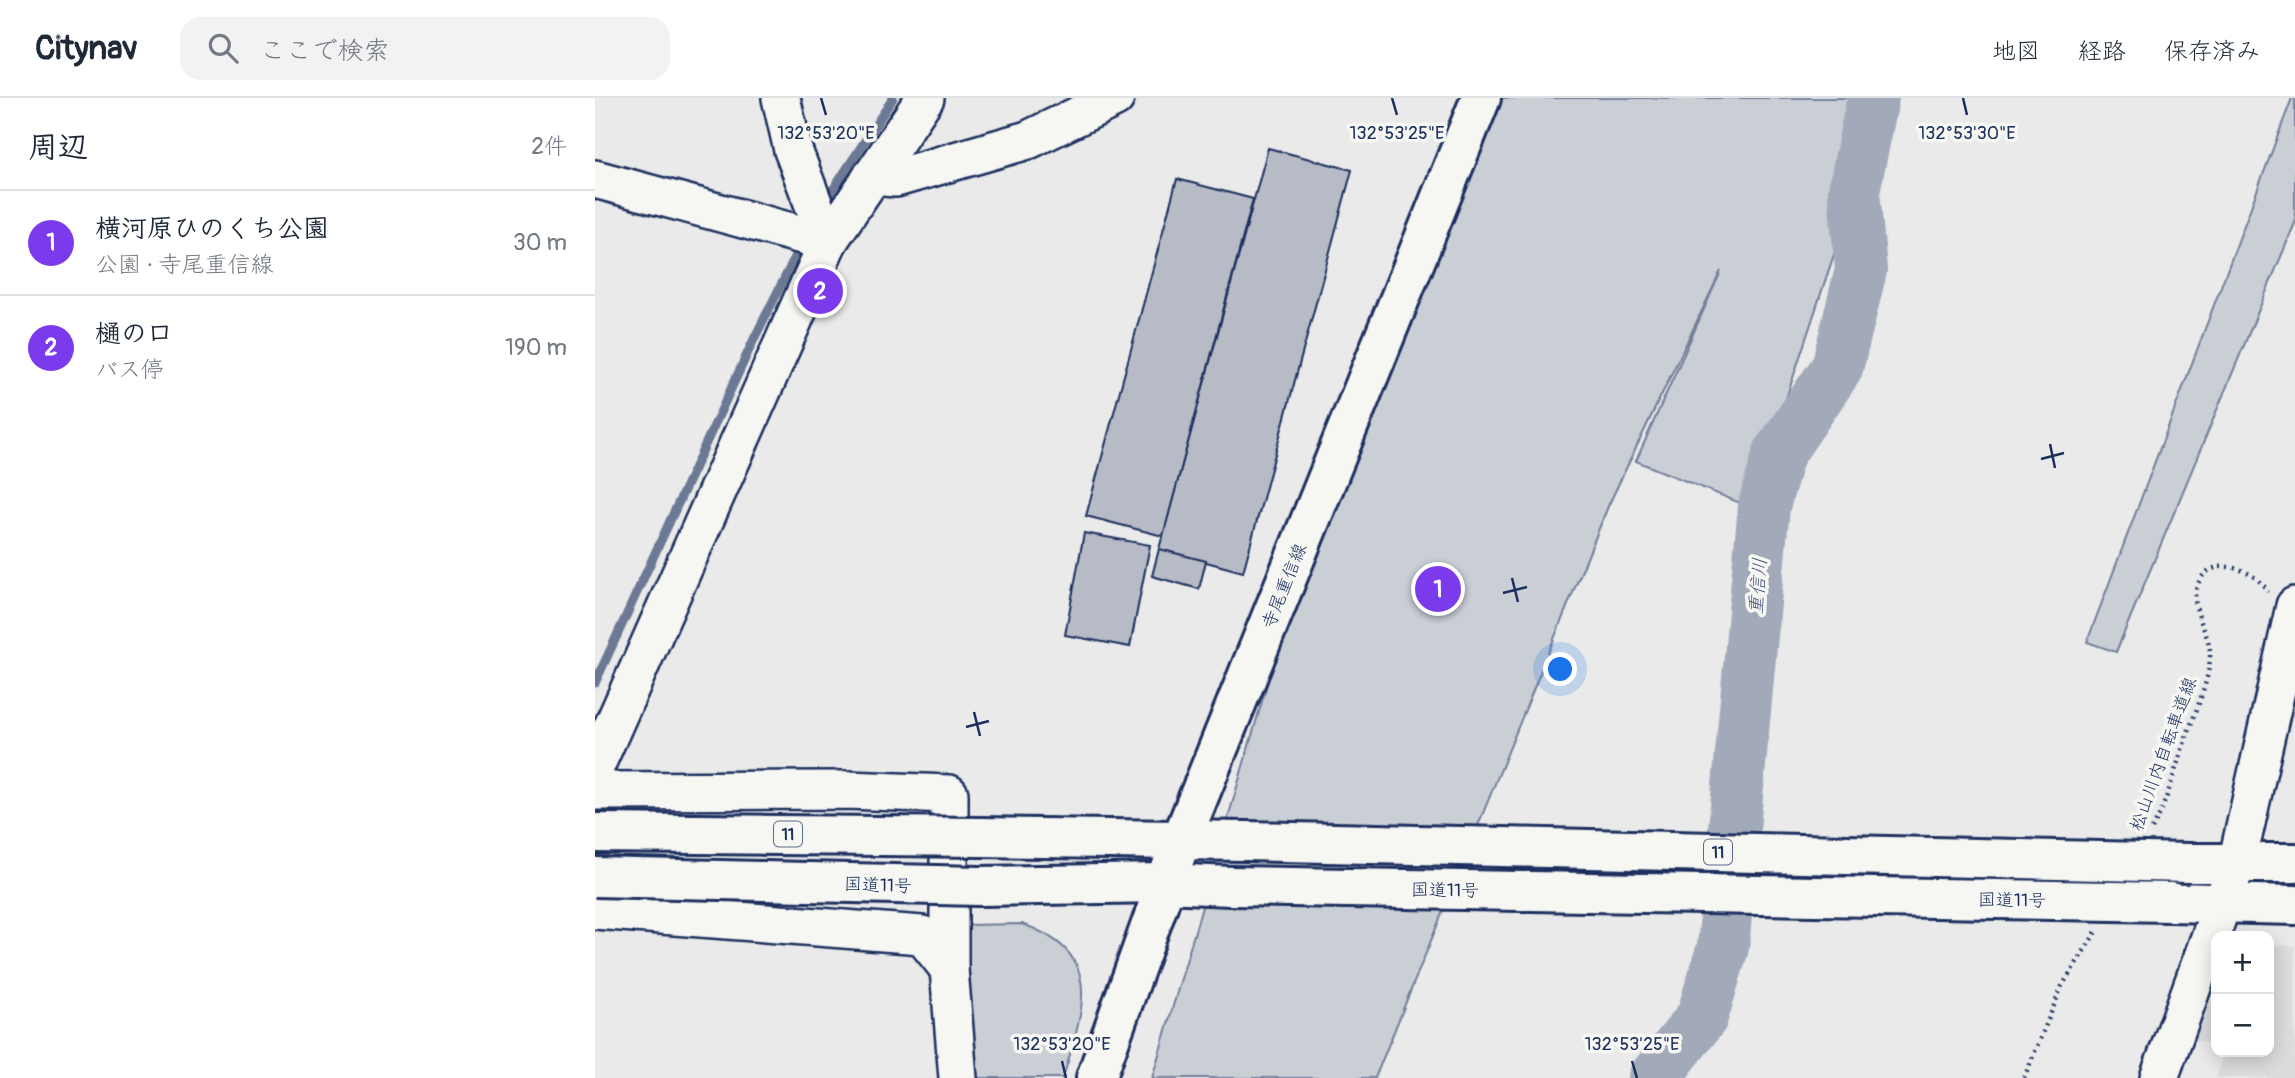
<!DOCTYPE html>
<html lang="ja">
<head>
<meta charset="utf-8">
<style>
	body { margin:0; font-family:Pangolin,"Klee One",sans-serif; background:#f2f2f3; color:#1f2937 }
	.controls { position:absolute; right:21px; bottom:21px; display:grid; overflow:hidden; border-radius:14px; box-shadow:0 4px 18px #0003 }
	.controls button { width:63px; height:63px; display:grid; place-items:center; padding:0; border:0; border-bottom:2px solid #e0e1e3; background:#fff; color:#1f2937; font:35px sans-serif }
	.you { position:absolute; left:966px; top:572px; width:24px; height:24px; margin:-18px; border:5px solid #fff; border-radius:50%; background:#1a73e8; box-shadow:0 0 0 10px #1a73e833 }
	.badge { display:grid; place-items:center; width:46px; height:46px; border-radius:50%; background:#7c3aed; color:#fff; font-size:23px; font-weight:700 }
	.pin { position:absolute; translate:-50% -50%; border:4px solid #fff; box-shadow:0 2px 7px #0006 }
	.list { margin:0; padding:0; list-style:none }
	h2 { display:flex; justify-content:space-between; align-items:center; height:91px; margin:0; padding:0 28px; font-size:30px }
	h2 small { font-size:23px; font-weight:400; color:#747a83 }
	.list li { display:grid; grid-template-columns:46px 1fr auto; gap:21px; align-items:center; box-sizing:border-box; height:105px; padding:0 28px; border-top:2px solid #e0e1e3 }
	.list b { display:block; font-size:26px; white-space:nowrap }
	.list p { margin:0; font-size:23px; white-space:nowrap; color:#747a83 }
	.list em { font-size:23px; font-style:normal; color:#747a83 }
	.icon { flex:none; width:38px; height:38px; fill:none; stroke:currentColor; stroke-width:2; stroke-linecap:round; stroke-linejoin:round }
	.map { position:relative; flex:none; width:1700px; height:980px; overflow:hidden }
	header { display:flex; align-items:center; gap:42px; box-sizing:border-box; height:98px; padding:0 35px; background:#fff; border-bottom:2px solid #e0e1e3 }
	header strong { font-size:33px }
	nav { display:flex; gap:38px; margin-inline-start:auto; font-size:24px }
	.search { width:490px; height:63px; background:#f2f2f3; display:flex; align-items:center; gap:18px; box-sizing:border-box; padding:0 24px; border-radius:21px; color:#747a83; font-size:26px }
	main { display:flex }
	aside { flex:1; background:#fff }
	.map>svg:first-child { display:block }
	.built { fill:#dadcde }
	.green { fill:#caced5; stroke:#727e9a; stroke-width:2 }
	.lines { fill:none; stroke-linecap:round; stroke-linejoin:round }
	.stream { stroke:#6c7995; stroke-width:9 }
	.river { stroke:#a2aaba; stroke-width:52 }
	.building { fill:#b6bbc6; stroke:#1b2f5e; stroke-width:2 }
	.minor-casing { stroke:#1b2f5e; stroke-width:42 }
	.major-casing { stroke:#1b2f5e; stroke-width:44 }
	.highway-casing { stroke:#1b2f5e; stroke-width:44 }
	.path { stroke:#1b2f5e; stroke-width:4.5; stroke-dasharray:2 5; stroke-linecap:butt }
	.minor { stroke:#f6f6f2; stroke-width:37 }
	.major { stroke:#f6f6f2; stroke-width:38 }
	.highway { stroke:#f6f6f2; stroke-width:38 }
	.highway-bridge-casing { stroke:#1b2f5e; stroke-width:44; stroke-linecap:butt }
	.highway-bridge { stroke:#f6f6f2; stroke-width:38 }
	.ticks { fill:none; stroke:#1b2f5e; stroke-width:2.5 }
	.labels { text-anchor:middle; stroke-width:7; stroke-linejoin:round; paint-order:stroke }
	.shield { fill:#f6f6f2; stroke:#5d6b8a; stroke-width:2 }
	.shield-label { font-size:16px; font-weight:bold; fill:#1b2f5e }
	.street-label { font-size:18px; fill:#1b2f5e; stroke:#f6f6f2 }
	.water-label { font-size:19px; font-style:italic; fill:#44547a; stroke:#f6f6f2 }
	.ticks-label { font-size:18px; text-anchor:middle; fill:#1b2f5e; stroke:#f6f6f2; stroke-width:7; stroke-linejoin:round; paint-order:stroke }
</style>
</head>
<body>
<header>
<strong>Citynav</strong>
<div class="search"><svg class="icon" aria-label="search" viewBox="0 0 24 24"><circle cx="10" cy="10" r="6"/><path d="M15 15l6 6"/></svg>ここで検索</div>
<nav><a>地図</a><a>経路</a><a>保存済み</a></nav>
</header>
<main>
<aside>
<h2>周辺<small>2件</small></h2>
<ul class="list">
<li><span class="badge">1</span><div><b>横河原ひのくち公園</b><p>公園 · 寺尾重信線</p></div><em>30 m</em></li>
<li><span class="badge">2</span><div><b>樋の口</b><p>バス停</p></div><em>190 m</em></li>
</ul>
</aside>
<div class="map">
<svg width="1700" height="980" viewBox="0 0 1700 980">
	<rect width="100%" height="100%" fill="#e9eae9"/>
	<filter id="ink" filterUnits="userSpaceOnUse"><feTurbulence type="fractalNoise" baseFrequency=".0143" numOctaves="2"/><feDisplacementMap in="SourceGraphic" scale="14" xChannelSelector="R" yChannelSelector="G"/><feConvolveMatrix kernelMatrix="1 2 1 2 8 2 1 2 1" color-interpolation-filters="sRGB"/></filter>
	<g filter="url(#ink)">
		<g class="built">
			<polygon points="1674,847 1700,848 1700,980 1621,980 1627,958 1625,954 1674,954"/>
			<polygon points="1621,901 1621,948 1596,940 1611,907"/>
		</g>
		<g class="green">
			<polygon points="897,0 1291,0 1155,409 1041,363 1126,173 1014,406 780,980 557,980 675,576"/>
			<polygon points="1697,0 1700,0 1700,125 1521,554 1492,544"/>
			<path d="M427,826c86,30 60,88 41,154h-88l-9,-153z"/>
		</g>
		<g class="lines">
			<g class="stream">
				<polyline points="230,104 298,0"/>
				<polyline points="0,585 160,239 206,147"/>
			</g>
			<polyline class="river" points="1059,980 1107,919 1128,849 1169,408 1184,355 1242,270 1266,172 1259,93 1278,0"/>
		</g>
		<g class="building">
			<polygon points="673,50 757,72 648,474 564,451"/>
			<polygon points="582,81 658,101 568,438 491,418"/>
			<polygon points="489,435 555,447 535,549 470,537"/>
			<polygon points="564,451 611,463 604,491 557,478"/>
		</g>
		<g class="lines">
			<g class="minor-casing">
				<g id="minor">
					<polyline points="186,0 198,52 233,144"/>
					<polyline points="277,78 301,80 433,42 520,0"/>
					<polyline points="0,81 233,144"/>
					<polyline points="0,669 233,144 330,0"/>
					<polyline points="0,693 252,692 354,696 354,871 363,980"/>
					<polyline points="0,812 327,837 354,871"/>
					<polyline points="1564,980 1642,765 1700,508"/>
				</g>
			</g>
			<g class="major-casing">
				<polyline id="major" points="501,980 587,740 886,0"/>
			</g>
			<g class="highway-casing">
				<g id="highway">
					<polyline points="386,739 651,743"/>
					<polyline points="1594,765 1700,765"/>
					<polyline points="385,788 569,785 636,788"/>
					<polyline points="1576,804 1700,807"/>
				</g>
			</g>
			<g class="path">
				<path d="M1557,731c15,-26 22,-57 32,-85 9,-28 25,-59 26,-88 1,-25 -23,-47 -12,-72 12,-31 58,-15 70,8"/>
				<polyline points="1429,980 1467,888 1501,834"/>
			</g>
			<use href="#minor" class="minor"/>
			<use href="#major" class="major"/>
			<use href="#highway" class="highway"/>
			<g class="highway-bridge-casing">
				<g id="highway-bridge">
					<polyline points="0,735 386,739"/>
					<polyline points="651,743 1594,765"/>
					<polyline points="0,779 385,788"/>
					<polyline points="636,788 1576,804"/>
				</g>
			</g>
			<use href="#highway-bridge" class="highway-bridge"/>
		</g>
	</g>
	<path class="ticks" d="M226,0l5,17M797,0l5,17M1368,0l4,17M1455,346l5,24M1446,361l23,-6M917,480l6,24M908,495l24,-6M379,614l6,24M371,629l23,-6M467,963l4,17M1037,963l5,17"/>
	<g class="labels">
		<g class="shield">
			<rect x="179" y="723.5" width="28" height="25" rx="5"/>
			<rect x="1109" y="741.5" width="28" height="25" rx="5"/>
		</g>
		<g class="shield-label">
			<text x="193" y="742">11</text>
			<text x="1123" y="760">11</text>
		</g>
		<g class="street-label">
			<text transform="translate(689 488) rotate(-68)" y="6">寺尾重信線</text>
			<text transform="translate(1568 656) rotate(-70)" y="6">松山川内自転車道線</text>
			<text transform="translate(283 787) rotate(2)" y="6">国道11号</text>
			<text transform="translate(850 792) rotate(1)" y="6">国道11号</text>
			<text transform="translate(1417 802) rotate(1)" y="6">国道11号</text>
		</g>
		<g class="water-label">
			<text transform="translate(1162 488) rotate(-85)" y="7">重信川</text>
		</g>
	</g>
	<g class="ticks-label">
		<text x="231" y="41">132°53'20"E</text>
		<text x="802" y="41">132°53'25"E</text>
		<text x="1372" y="41">132°53'30"E</text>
		<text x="467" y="952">132°53'20"E</text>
		<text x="1037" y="952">132°53'25"E</text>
	</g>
</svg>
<div class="controls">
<button>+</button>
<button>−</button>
</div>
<div class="you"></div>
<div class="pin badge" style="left:843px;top:491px">1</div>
<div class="pin badge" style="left:225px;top:193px">2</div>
</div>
</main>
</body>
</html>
